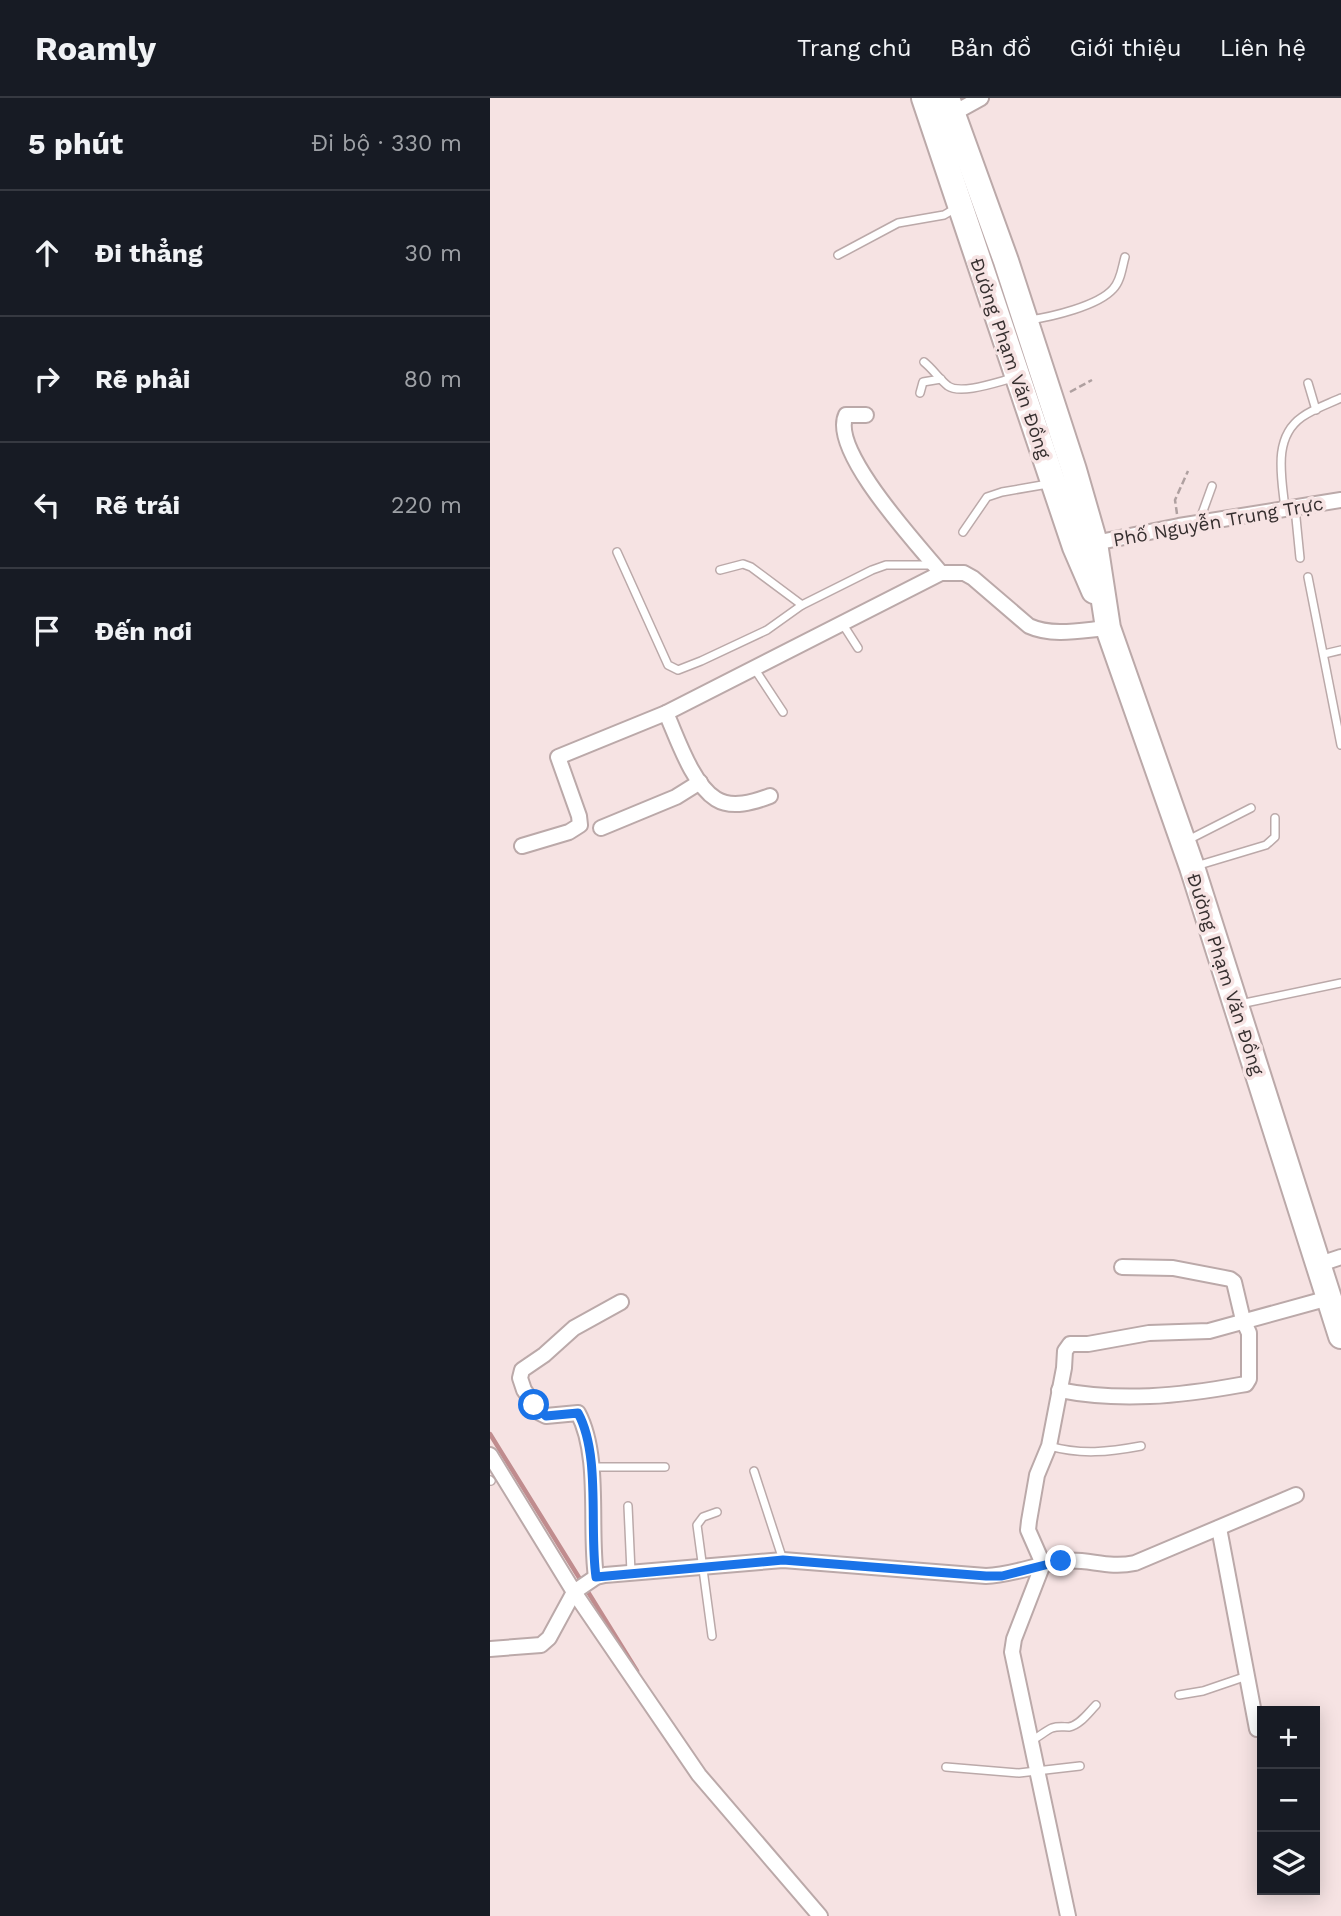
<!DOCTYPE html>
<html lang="vi">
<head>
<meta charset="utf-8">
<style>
	body { margin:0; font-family:"Work Sans",sans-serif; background:#20242c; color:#f1f3f6 }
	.controls { position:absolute; right:21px; bottom:21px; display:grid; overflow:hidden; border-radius:0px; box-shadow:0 4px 18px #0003 }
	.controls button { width:63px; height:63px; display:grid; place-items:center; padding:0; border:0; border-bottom:2px solid #363941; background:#171b24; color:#f1f3f6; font:35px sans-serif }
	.stop { position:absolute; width:21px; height:21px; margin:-16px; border:5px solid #1a73e8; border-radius:50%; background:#fff }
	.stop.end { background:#1a73e8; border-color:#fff; box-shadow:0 2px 7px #0008 }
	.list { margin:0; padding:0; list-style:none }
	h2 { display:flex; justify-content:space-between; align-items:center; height:91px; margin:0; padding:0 28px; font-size:30px }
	h2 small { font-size:23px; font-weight:400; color:#9ea1a6 }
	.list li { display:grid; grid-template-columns:46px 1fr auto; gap:21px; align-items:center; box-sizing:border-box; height:126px; padding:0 28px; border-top:2px solid #363941 }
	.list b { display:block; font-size:26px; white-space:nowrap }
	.list em { font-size:23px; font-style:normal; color:#9ea1a6 }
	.icon { flex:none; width:38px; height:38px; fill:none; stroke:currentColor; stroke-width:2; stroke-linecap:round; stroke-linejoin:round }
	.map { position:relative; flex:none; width:851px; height:1818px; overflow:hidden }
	header { display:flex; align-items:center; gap:42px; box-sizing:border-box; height:98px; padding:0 35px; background:#171b24; border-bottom:2px solid #363941 }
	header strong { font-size:33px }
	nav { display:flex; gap:38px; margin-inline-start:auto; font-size:24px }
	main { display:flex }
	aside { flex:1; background:#171b24 }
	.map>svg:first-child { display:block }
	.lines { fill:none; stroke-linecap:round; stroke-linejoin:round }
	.stream { stroke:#c08c8e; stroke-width:4.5 }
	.lane-casing { stroke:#bba9a9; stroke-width:10 }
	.street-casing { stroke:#bba9a9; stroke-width:18 }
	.highway-casing { stroke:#bba9a9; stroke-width:28 }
	.path { stroke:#afa0a0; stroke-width:2.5; stroke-dasharray:7 3.5; stroke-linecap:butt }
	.lane { stroke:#fff; stroke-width:7 }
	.street { stroke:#fff; stroke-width:14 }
	.highway { stroke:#fff; stroke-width:24 }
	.route { stroke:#1a73e8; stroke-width:9 }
	.labels { text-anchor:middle; stroke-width:7; stroke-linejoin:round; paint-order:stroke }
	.street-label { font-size:19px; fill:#362f2f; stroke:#f6e3e3 }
</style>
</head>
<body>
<header>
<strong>Roamly</strong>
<nav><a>Trang chủ</a><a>Bản đồ</a><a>Giới thiệu</a><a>Liên hệ</a></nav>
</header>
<main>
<aside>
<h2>5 phút<small>Đi bộ · 330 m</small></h2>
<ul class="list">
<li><svg class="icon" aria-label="ahead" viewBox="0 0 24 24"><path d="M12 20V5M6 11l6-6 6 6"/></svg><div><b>Đi thẳng</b></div><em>30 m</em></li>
<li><svg class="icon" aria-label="right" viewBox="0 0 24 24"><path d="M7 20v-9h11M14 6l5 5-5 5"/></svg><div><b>Rẽ phải</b></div><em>80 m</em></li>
<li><svg class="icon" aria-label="left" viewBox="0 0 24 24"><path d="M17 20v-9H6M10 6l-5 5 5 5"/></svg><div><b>Rẽ trái</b></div><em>220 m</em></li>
<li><svg class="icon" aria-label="arrive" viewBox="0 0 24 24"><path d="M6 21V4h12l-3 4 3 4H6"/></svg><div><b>Đến nơi</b></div></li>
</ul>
</aside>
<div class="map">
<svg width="851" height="1818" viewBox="0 0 851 1818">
	<rect width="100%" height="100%" fill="#f6e3e3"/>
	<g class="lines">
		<polyline class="stream" points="0,1336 147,1573"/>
		<g class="lane-casing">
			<g id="lane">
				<polyline points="348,157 408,125 454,117 466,110"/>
				<path d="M539,222c22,-3 69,-14 84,-31 8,-8 9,-22 12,-32"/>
				<path d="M434,264c9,7 15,17 24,24 13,9 49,-4 65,-8"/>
				<polyline points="818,285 826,312"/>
				<polyline points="430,295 433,284 451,281"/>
				<polyline points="805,410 810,460"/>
				<path d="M795,411c-3,-31 -13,-71 17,-92 11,-8 26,-13 39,-19"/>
				<polyline points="709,424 722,388"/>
				<polyline points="473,434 497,399 512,394 558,386"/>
				<polyline points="127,454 178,567 188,572 211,563 277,532 312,507 382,472 396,467 444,467"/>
				<polyline points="230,472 253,466 261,469 312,507"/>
				<polyline points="818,479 851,647"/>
				<polyline points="352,525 368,550"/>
				<polyline points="834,556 851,552"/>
				<polyline points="264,570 293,614"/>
				<polyline points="698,742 761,710"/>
				<polyline points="706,768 776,747 785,739 785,720"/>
				<polyline points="750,906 851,885"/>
				<path d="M559,1348c32,9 60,6 92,0"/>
				<polyline points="102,1369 175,1369"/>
				<polyline points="264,1373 293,1462"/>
				<polyline points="0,1382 1,1383"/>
				<polyline points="138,1408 141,1474"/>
				<polyline points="222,1538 207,1427 213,1419 227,1414"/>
				<polyline points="689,1597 713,1593 757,1578"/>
				<path d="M542,1642c7,-3 13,-9 20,-12 6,-2 11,-1 17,-1 11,-2 20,-15 27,-22"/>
				<polyline points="456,1669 529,1675 590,1668"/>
			</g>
		</g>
		<g class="street-casing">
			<g id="street">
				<polyline points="462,16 491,0"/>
				<path d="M376,317h-20c-17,35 73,131 95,158"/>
				<polyline points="605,445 689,428 851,402"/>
				<path d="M176,615c11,24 26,71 50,86 16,10 38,3 54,-3"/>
				<polyline points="111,730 186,699 210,684"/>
				<path d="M32,748l47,-14 11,-7 -1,-9 -21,-59 108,-44 275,-140h23l9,5 56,48c24,11 54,4 79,2"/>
				<polyline points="830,1166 851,1159"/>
				<path d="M569,1292c61,12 120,6 181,-5l6,-1 3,-5v-46l-6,-13 -9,-38 -4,-3 -57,-11 -51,-1"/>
				<polyline points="0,1357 84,1494 209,1677 330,1818"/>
				<polyline points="729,1430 767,1631"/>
				<path d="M106,1479c-7,-49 5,-121 -18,-164l-32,3 -6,-3 -16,-23 -4,-12 2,-8 22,-15 30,-27 47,-26"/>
				<path d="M0,1551l51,-4 8,-7 25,-46 22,-15 9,-2 178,-15 203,16c27,-1 51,-12 77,-15 25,-3 44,8 72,2l161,-68"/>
				<polyline points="578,1818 522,1554 524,1541 553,1466 538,1432 539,1423 547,1377 559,1348 574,1270 575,1253 580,1246 598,1246 659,1235 719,1233 839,1200"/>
			</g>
		</g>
		<g class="highway-casing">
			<g id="highway">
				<polyline points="434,0 585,449 604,493"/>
				<polyline points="457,0 516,163 584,372 605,445 618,530 702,769 851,1238"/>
			</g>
		</g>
		<g class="path">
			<polyline points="580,294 602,282"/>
			<polyline points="687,416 685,402 698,373"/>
		</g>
		<use href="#lane" class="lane"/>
		<use href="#street" class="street"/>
		<use href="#highway" class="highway"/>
	</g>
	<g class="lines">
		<path class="route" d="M44,1307l12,11 32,-3c23,42 11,116 18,164l187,-17 203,16h16l59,-15"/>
	</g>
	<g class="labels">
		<g class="street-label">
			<text transform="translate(521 260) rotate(71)" y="7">Đường Phạm Văn Đồng</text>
			<text transform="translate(728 423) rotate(-10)" y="7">Phố Nguyễn Trung Trực</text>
			<text transform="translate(736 876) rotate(72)" y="7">Đường Phạm Văn Đồng</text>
		</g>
	</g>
</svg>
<div class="controls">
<button>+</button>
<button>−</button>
<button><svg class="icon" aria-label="layers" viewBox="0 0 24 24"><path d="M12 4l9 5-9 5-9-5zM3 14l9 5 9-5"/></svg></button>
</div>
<div class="stop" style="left:44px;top:1307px"></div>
<div class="stop end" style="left:571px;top:1463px"></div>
</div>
</main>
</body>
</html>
